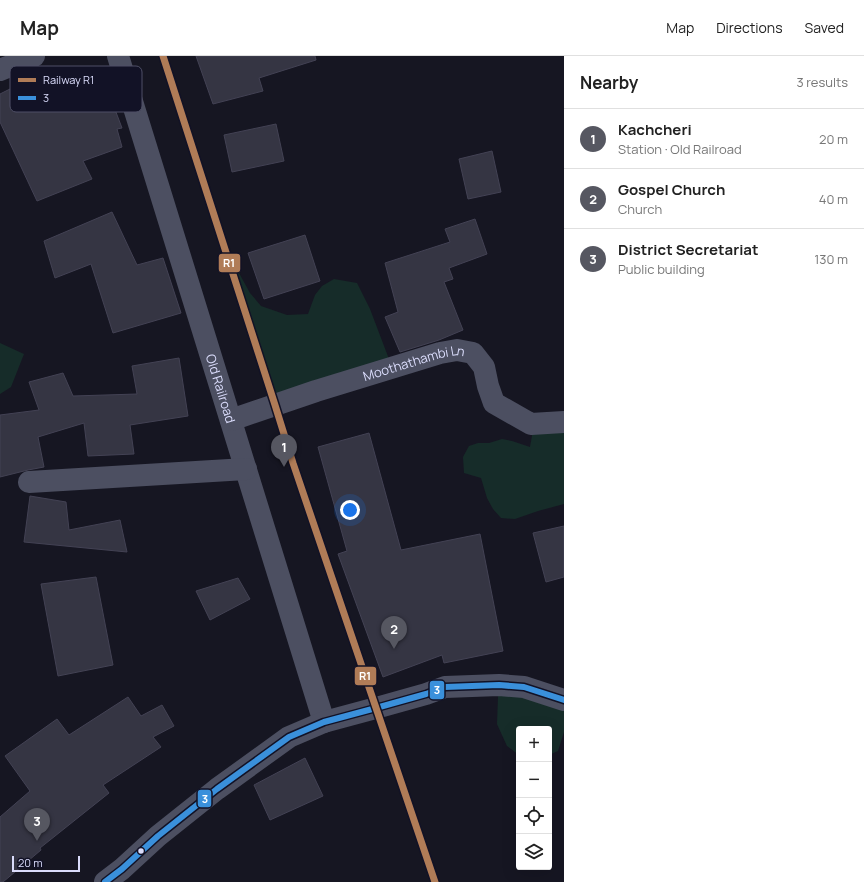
<!DOCTYPE html>
<html lang="en">
<head>
<meta charset="utf-8">
<style>
	body { margin:0; font-family:Manrope,sans-serif; background:#f2f2f2; color:#222 }
	.controls { position:absolute; right:12px; bottom:12px; display:grid; overflow:hidden; border-radius:4px; box-shadow:0 4px 16px #0002 }
	.controls button { width:36px; height:36px; display:grid; place-items:center; padding:0; border:0; border-bottom:1px solid #e0e0e0; background:#fff; color:#222; font:20px sans-serif }
	.scale { position:absolute; left:12px; bottom:10px; width:68px; box-sizing:border-box; padding-left:4px; border:2px solid #dadcfb; border-top:0; font-size:11px; line-height:14px; white-space:nowrap; color:#dadcfb; -webkit-text-stroke:3px #121226; paint-order:stroke }
	.you { position:absolute; left:350px; top:454px; width:14px; height:14px; margin:-10px; border:3px solid #fff; border-radius:50%; background:#1a73e8; box-shadow:0 0 0 6px #1a73e833 }
	.badge { display:grid; place-items:center; width:26px; height:26px; border-radius:50%; background:#565761; color:#fff; font-size:13px; font-weight:700 }
	.pin { position:absolute; translate:-50% -33px; filter:drop-shadow(0 1px 2px #0008) }
	.pin::after { content:''; position:absolute; top:21px; width:14px; height:12px; background:inherit; clip-path:polygon(0 0,100% 0,50% 100%) }
	.list { margin:0; padding:0; list-style:none }
	h2 { display:flex; justify-content:space-between; align-items:center; height:52px; margin:0; padding:0 16px; font-size:17px }
	h2 small { font-size:13px; font-weight:400; color:#767676 }
	.list li { display:grid; grid-template-columns:26px 1fr auto; gap:12px; align-items:center; box-sizing:border-box; height:60px; padding:0 16px; border-top:1px solid #e0e0e0 }
	.list b { display:block; font-size:15px; white-space:nowrap }
	.list p { margin:0; font-size:13px; white-space:nowrap; color:#767676 }
	.list em { font-size:13px; font-style:normal; color:#767676 }
	.icon { flex:none; width:22px; height:22px; fill:none; stroke:currentColor; stroke-width:2; stroke-linecap:round; stroke-linejoin:round }
	.map { position:relative; flex:none; width:564px; height:826px; overflow:hidden }
	header { display:flex; align-items:center; gap:24px; box-sizing:border-box; height:56px; padding:0 20px; background:#fff; border-bottom:1px solid #e0e0e0 }
	header strong { font-size:19px }
	nav { display:flex; gap:22px; margin-inline-start:auto; font-size:14px }
	main { display:flex }
	aside { flex:1; background:#fff }
	.map>svg:first-child { display:block }
	.green { fill:#162c29 }
	.building { fill:#353543; stroke:#434254 }
	.lines { fill:none; stroke-linecap:round; stroke-linejoin:round }
	.minor { stroke:#4c4f61; stroke-width:22 }
	.tertiary { stroke:#4c4f61; stroke-width:22 }
	.bus-1-casing { stroke:#121226; stroke-width:9 }
	.bus-1 { stroke:#3a90db; stroke-width:6 }
	.rail-1-casing { stroke:#121226; stroke-width:10 }
	.rail-1 { stroke:#b07c57; stroke-width:7 }
	.bus-dot { fill:#dadcfb; stroke:#121226; stroke-width:1.5 }
	.labels { text-anchor:middle; stroke-width:3; stroke-linejoin:round; paint-order:stroke }
	.street-label { font-size:13px; fill:#dadcfb; stroke:#121226 }
	.key { fill:#121226; stroke:#4e4f66; stroke-width:1 }
	.key-label { font-size:11px; fill:#dadcfb }
	.line-badge { stroke:#121226; stroke-width:1.5 }
	.badge-label { font-size:11px; text-anchor:middle; font-weight:bold; fill:#fff }
</style>
</head>
<body>
<header>
<strong>Map</strong>
<nav><a>Map</a><a>Directions</a><a>Saved</a></nav>
</header>
<main>
<div class="map">
<svg width="564" height="826" viewBox="0 0 564 826">
	<rect width="100%" height="100%" fill="#161622"/>
	<g class="green">
		<polygon points="232,216 239,217 250,237 261,250 287,259 308,258 315,239 322,230 334,223 357,227 370,253 392,311 275,349"/>
		<polygon points="0,287 24,298 11,331 0,338"/>
		<polygon points="564,366 564,448 538,455 515,463 501,462 493,453 487,442 481,422 464,417 463,401 469,390 478,387 489,387 502,383 512,385 530,391 532,380 531,368"/>
		<polygon points="499,629 564,644 564,676 558,695 549,699 549,673 519,673 519,699 507,690 497,668 498,641"/>
	</g>
	<g class="building">
		<polygon points="196,0 315,0 316,4 259,22 263,35 213,48"/>
		<polygon points="44,16 57,45 103,22 122,72 117,73 122,91 83,105 92,123 37,145 0,66 0,38"/>
		<polygon points="276,68 284,105 232,116 224,79"/>
		<polygon points="492,95 501,136 468,143 459,103"/>
		<polygon points="112,156 137,209 163,202 181,257 113,277 91,208 55,222 44,185"/>
		<polygon points="475,163 487,198 449,212 453,223 444,226 463,274 439,284 400,296 385,261 398,256 385,207 450,186 445,173"/>
		<polygon points="305,179 320,225 264,243 248,197"/>
		<polygon points="179,302 188,360 130,369 134,398 88,400 84,367 38,381 44,411 28,414 0,421 0,359 39,354 29,326 63,317 73,340 137,338 132,310"/>
		<polygon points="369,377 401,494 480,478 503,595 444,607 442,599 383,621 338,498 347,495 318,391"/>
		<polygon points="30,440 66,446 69,474 120,464 127,496 24,486"/>
		<polygon points="564,470 564,521 546,526 533,477"/>
		<polygon points="96,521 113,609 58,620 41,528"/>
		<polygon points="238,522 250,543 210,564 196,535"/>
		<polygon points="128,641 141,660 162,649 174,670 153,681 161,691 103,729 109,737 40,792 41,794 3,826 0,826 0,761 30,735 5,700 57,663 69,679"/>
		<polygon points="305,702 323,740 270,764 254,729"/>
	</g>
	<g class="lines">
		<g class="minor">
			<path id="s1" d="M118,0l206,666"/>
			<polyline points="0,14 34,0"/>
			<path id="s2" d="M231,364l85,-29 124,-38 17,-3 16,3 11,14 4,19 6,17 37,21 33,-2"/>
			<polyline points="29,426 246,413"/>
		</g>
		<polyline class="tertiary" points="105,826 122,813 158,780 217,733 289,681 324,666 376,652 426,638 445,631 499,629 524,631 564,644"/>
		<g class="bus-1-casing">
			<polyline id="bus-1" points="105,826 122,813 158,780 217,733 289,681 324,666 376,652 426,638 445,631 499,629 524,631 564,644"/>
		</g>
		<use href="#bus-1" class="bus-1"/>
		<g class="rail-1-casing">
			<polyline id="rail-1" points="163,0 275,349 293,407 435,826"/>
		</g>
		<use href="#rail-1" class="rail-1"/>
	</g>
	<circle class="bus-dot" cx="141" cy="795" r="3.5"/>
	<g class="labels">
		<g class="street-label">
			<text dy="5" stroke="none"><textPath href="#s2" startOffset="192">Moothathambi Ln</textPath></text>
			<text dy="5" stroke="none"><textPath href="#s1" startOffset="348">Old Railroad</textPath></text>
		</g>
	</g>
	<rect x="10" y="10" width="132" height="46" rx="6" class="key"/>
	<rect x="18" y="22" width="18" height="4" fill="#b07c57"/>
	<rect x="18" y="40" width="18" height="4" fill="#3a90db"/>
	<g class="key-label">
		<text x="43" y="28">Railway R1</text>
		<text x="43" y="46">3</text>
	</g>
	<g class="line-badge">
		<rect x="218" y="197" width="23" height="20" rx="4" fill="#b07c57"/>
		<rect x="354" y="610" width="23" height="20" rx="4" fill="#b07c57"/>
		<rect x="429" y="624" width="16" height="20" rx="4" fill="#3a90db"/>
		<rect x="197" y="733" width="15" height="19" rx="4" fill="#3a90db"/>
	</g>
	<g class="badge-label">
		<text x="229" y="211">R1</text>
		<text x="365" y="624">R1</text>
		<text x="437" y="638">3</text>
		<text x="205" y="747">3</text>
	</g>
</svg>
<div class="controls">
<button>+</button>
<button>−</button>
<button><svg class="icon" aria-label="locate" viewBox="0 0 24 24"><circle cx="12" cy="12" r="6"/><path d="M12 2v4M12 18v4M2 12h4M18 12h4"/></svg></button>
<button><svg class="icon" aria-label="layers" viewBox="0 0 24 24"><path d="M12 4l9 5-9 5-9-5zM3 14l9 5 9-5"/></svg></button>
</div>
<div class="scale">20 m</div>
<div class="you"></div>
<div class="pin badge" style="left:284px;top:411px">1</div>
<div class="pin badge" style="left:394px;top:593px">2</div>
<div class="pin badge" style="left:37px;top:785px">3</div>
</div>
<aside>
<h2>Nearby<small>3 results</small></h2>
<ul class="list">
<li><span class="badge">1</span><div><b>Kachcheri</b><p>Station · Old Railroad</p></div><em>20 m</em></li>
<li><span class="badge">2</span><div><b>Gospel Church</b><p>Church</p></div><em>40 m</em></li>
<li><span class="badge">3</span><div><b>District Secretariat</b><p>Public building</p></div><em>130 m</em></li>
</ul>
</aside>
</main>
</body>
</html>
